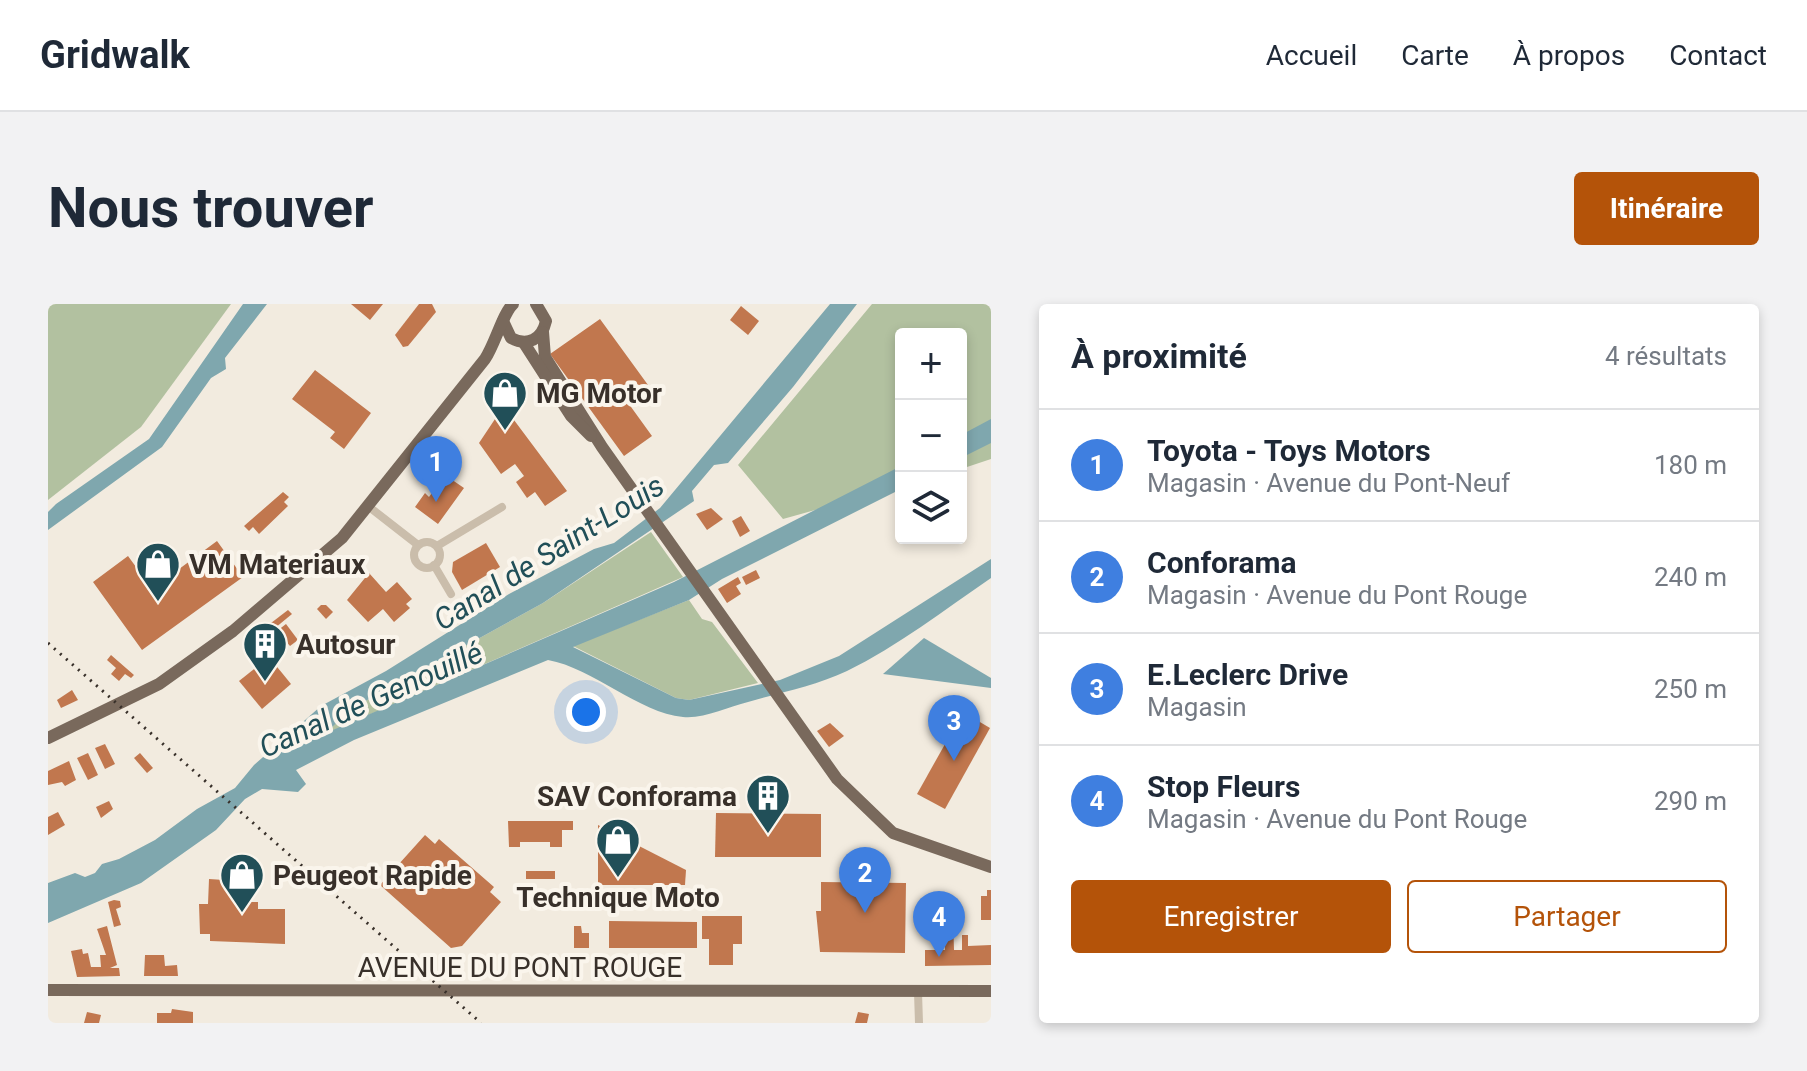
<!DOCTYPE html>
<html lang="fr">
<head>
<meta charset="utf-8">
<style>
	body { margin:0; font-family:Roboto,sans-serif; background:#f2f2f3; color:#1f2937 }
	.controls { position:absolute; right:24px; top:24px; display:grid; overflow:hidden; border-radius:8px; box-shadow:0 4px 12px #0003 }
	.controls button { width:72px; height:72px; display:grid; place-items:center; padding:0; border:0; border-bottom:2px solid #e0e1e3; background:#fff; color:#1f2937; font:40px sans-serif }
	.you { position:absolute; left:538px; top:408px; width:28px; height:28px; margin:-20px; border:6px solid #fff; border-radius:50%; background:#1a73e8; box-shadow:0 0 0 12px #1a73e833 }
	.badge { display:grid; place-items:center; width:52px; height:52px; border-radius:50%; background:#b45309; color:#fff; font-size:26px; font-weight:700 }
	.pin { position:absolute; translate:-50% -66px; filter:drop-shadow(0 2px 4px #0008) }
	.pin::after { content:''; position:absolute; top:42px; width:28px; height:24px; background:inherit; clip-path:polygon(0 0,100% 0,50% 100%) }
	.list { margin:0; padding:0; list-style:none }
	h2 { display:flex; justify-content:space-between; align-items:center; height:104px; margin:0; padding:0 32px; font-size:34px }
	h2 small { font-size:26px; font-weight:400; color:#747a83 }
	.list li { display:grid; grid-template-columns:52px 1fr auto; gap:24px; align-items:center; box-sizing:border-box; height:112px; padding:0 32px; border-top:2px solid #e0e1e3 }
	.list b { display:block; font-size:30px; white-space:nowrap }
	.list p { margin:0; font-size:26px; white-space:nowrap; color:#747a83 }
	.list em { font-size:26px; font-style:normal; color:#747a83 }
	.actions { display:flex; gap:16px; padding:24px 32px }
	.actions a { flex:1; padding:18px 0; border:2px solid #b45309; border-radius:8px; text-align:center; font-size:28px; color:#b45309 }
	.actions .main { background:#b45309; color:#fff }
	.icon { flex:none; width:44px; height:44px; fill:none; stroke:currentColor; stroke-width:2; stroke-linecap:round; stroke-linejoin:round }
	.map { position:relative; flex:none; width:943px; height:719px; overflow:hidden; border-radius:8px }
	header { display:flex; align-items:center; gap:48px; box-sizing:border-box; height:112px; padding:0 40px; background:#fff; border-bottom:2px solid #e0e1e3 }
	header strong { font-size:38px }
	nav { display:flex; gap:44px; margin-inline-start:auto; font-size:28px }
	.intro { display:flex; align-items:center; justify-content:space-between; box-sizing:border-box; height:192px; padding:0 48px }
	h1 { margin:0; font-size:56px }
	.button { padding:20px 36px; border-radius:8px; background:#b45309; color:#fff; font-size:28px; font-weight:700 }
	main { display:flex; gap:48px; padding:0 48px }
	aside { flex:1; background:#fff; border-radius:8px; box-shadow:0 4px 12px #0003 }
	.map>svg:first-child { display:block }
	.green { fill:#b2c1a0 }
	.water { fill:#7fa7ae }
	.building { fill:#c1774e }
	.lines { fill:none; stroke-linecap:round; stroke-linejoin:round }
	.street { stroke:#cabdab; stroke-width:8 }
	.primary { stroke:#79695c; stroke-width:12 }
	.rail { stroke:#38302a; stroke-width:3; stroke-dasharray:2 6; stroke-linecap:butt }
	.labels { text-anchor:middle; stroke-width:8; stroke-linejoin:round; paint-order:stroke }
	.poi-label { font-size:28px; font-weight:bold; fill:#38302a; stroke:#faf5ec; text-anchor:start }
	.street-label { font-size:28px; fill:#38302a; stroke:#faf5ec }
	.water-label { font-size:30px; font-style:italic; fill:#214f58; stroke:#faf5ec }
</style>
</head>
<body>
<header>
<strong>Gridwalk</strong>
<nav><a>Accueil</a><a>Carte</a><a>À propos</a><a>Contact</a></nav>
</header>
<div class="intro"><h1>Nous trouver</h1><a class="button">Itinéraire</a></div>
<main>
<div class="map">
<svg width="943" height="719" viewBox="0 0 943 719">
	<rect width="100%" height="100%" fill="#f2ebdf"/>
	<g class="green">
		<polygon points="0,0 183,0 93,123 0,196"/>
		<polygon points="824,0 943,0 943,155 913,165 913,30 853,30 853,182 735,215 690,161"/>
		<polygon points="603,228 635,273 275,431 303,405 495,299"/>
		<polygon points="641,296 654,315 664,318 710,379 641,396 628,394 525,342"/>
	</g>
	<g class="water">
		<polygon points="195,0 219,0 177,54 178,65 163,74 114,143 0,226 0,208 8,200 101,135"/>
		<path d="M782,0h27l-64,83 -65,76 -14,2 -22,26 2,10 -151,102 -192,106 -25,24 348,-151 227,-116v23l-179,90 -33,21 -116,47 103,51 13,2 91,-20 59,-24 152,-97v19c-47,32 -93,68 -144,93 -32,15 -65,21 -99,31 -20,5 -44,17 -65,15 -44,-4 -90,-49 -135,-57l-194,80 -58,30 10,14 -8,8 -36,-3 -17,10 -29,31 -75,53 -93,40v-40l27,-10 10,4 10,-4 7,-9 17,-5 36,-19 42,-31 38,-21 19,-23 67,-59 65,-35 123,-77 85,-45 20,-6 46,-35z"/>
		<polygon points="943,115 943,139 913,154 913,131"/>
		<polygon points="876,334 943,374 943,384 835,370"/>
	</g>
	<g class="building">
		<polygon points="303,0 335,0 322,16"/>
		<polygon points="371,0 384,0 388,8 360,42 355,43 347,31"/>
		<polygon points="693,2 711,17 700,31 682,16"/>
		<polygon points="552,15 600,81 578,96 604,132 576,152 502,50"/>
		<polygon points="267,66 323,109 296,145 282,134 287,128 244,95"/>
		<polygon points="447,115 466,116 519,187 497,202 487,188 479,194 468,178 476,172 467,160 453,170 431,139"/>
		<polygon points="397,171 416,184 390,220 367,203 377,189 381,193"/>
		<polygon points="235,188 241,193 236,198 240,202 211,230 205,223 201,227 196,222"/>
		<polygon points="663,204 675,215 659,226 648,210"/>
		<polygon points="693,212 702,227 692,233 684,217"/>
		<polygon points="169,237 195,273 94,346 45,278 80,252 104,285"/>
		<polygon points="438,239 452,263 414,286 404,268 405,258"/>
		<polygon points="708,266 712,274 698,281 694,273"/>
		<polygon points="321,269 338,288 349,278 364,295 358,300 362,304 346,318 335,305 320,318 299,296"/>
		<polygon points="690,273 693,279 688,282 693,290 679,299 670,285"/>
		<polygon points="273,301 278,301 285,308 278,315 269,305"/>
		<polygon points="240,306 244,310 227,324 223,319"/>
		<polygon points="238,320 250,336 242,342 229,327"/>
		<polygon points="63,351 86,371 83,374 77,370 71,377 63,370 68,364 59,356"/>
		<polygon points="221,353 243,380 214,405 191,377"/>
		<polygon points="24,386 30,396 13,404 9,396"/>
		<polygon points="915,408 942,424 897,505 869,490"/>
		<polygon points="782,419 796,432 781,443 769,427"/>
		<polygon points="57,440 67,460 57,465 47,444"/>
		<polygon points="40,449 50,471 40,476 29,454"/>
		<polygon points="92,449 105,464 99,469 86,454"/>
		<polygon points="21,457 28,476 17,482 14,478 0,481 0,467"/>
		<polygon points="61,497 65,505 53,514 48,503"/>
		<polygon points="10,508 17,521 0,531 0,513"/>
		<polygon points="668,509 773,510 773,553 667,553"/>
		<polygon points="460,517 525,517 525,526 514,526 514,543 502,543 502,538 472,538 472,543 461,543"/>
		<polygon points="550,521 638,566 637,581 550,581"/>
		<polygon points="377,531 387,540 391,535 446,583 442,588 453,598 414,642 403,644 332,581"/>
		<polygon points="176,567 185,567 185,576 200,576 200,598 210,598 210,605 237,605 237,640 162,637 162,630 152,630 151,600 160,600 161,575 176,576"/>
		<rect x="478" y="567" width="29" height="8"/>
		<polygon points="773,578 858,579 857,649 772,648 768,607 773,607"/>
		<polygon points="939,586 943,586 943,616 933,616 933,592 939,592"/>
		<polygon points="66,596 72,597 73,603 68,605 73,621 66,623 60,598"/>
		<polygon points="654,612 694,612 694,640 685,640 685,661 661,661 661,635 654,635"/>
		<polygon points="892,612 905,612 906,646 914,646 914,631 920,631 920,642 943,641 943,661 877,662 877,646 897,646 897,628 892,629"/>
		<polygon points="561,617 649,618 649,644 561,644"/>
		<polygon points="59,622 69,661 62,664 71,664 72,672 29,673 23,647 34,645 35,650 40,649 43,663 53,663 52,651 58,651 49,625"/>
		<polygon points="526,622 533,622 534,629 541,629 541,644 526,644"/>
		<polygon points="97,651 116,651 117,662 129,661 130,672 96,672"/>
		<polygon points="124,705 145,708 145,719 109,719 109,709 123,709"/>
		<polygon points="39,708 53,711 51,719 36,719"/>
		<polygon points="810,708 821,710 819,719 807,719"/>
	</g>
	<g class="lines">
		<g class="street">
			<polyline points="320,202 370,241"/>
			<circle cx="379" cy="251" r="13"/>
			<polyline points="389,242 454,203"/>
			<polyline points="386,261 403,290"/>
			<polyline points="870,688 871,719"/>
		</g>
		<g class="primary">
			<path d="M455,17l8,17c17,9 31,1 35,-17l-10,-17"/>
			<polyline points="495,28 497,53 554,143 789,475 845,529 943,563"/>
			<polyline points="476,39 523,112 543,132"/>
			<path d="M0,434l111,-54 74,-53 109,-93 143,-179c10,-15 18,-46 28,-55"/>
			<polyline points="0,686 943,687"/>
		</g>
		<polyline class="rail" points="0,339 433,719"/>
	</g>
	<defs>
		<g id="shop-pin" transform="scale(2.3)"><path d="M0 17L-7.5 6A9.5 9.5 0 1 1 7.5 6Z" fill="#214f58" stroke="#faf5ec"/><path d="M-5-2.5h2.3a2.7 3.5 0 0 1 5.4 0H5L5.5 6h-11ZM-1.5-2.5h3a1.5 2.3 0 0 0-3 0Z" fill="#fff"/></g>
		<g id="building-pin" transform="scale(2.3)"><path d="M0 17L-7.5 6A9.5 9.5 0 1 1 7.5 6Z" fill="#214f58" stroke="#faf5ec"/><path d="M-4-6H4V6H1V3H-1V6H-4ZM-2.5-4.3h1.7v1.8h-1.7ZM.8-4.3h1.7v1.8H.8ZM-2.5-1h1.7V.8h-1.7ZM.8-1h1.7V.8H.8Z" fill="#fff"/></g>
	</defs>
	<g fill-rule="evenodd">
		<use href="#shop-pin" x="457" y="89"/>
		<use href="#shop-pin" x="110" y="260"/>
		<use href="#building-pin" x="217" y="340"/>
		<use href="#building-pin" x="720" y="492"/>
		<use href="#shop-pin" x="570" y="536"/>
		<use href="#shop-pin" x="194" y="571"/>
	</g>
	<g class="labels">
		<g class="poi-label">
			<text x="488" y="99">MG Motor</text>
			<text x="141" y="270">VM Materiaux</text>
			<text x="248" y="350">Autosur</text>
			<text x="689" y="502" text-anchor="end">SAV Conforama</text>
			<text x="225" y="581">Peugeot Rapide</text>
			<text x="570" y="603" text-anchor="middle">Technique Moto</text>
		</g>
		<g class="street-label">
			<text x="472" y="673">AVENUE DU PONT ROUGE</text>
		</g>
		<g class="water-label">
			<text transform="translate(501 249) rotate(-32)" y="10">Canal de Saint-Louis</text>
			<text transform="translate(323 396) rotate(-24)" y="10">Canal de Genouillé</text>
		</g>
	</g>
</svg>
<div class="controls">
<button>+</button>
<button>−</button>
<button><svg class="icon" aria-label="layers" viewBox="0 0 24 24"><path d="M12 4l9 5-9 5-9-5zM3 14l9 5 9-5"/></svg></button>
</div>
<div class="you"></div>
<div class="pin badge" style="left:388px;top:198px;background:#3f7fe0">1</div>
<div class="pin badge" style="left:817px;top:609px;background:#3f7fe0">2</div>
<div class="pin badge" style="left:906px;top:457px;background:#3f7fe0">3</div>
<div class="pin badge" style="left:891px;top:653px;background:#3f7fe0">4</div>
</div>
<aside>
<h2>À proximité<small>4 résultats</small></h2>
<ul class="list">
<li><span class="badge" style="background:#3f7fe0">1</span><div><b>Toyota - Toys Motors</b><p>Magasin · Avenue du Pont-Neuf</p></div><em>180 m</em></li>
<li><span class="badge" style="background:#3f7fe0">2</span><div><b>Conforama</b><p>Magasin · Avenue du Pont Rouge</p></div><em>240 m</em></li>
<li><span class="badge" style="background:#3f7fe0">3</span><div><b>E.Leclerc Drive</b><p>Magasin</p></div><em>250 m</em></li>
<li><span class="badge" style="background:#3f7fe0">4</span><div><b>Stop Fleurs</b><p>Magasin · Avenue du Pont Rouge</p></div><em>290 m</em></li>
</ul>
<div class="actions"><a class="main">Enregistrer</a><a>Partager</a></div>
</aside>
</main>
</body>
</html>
